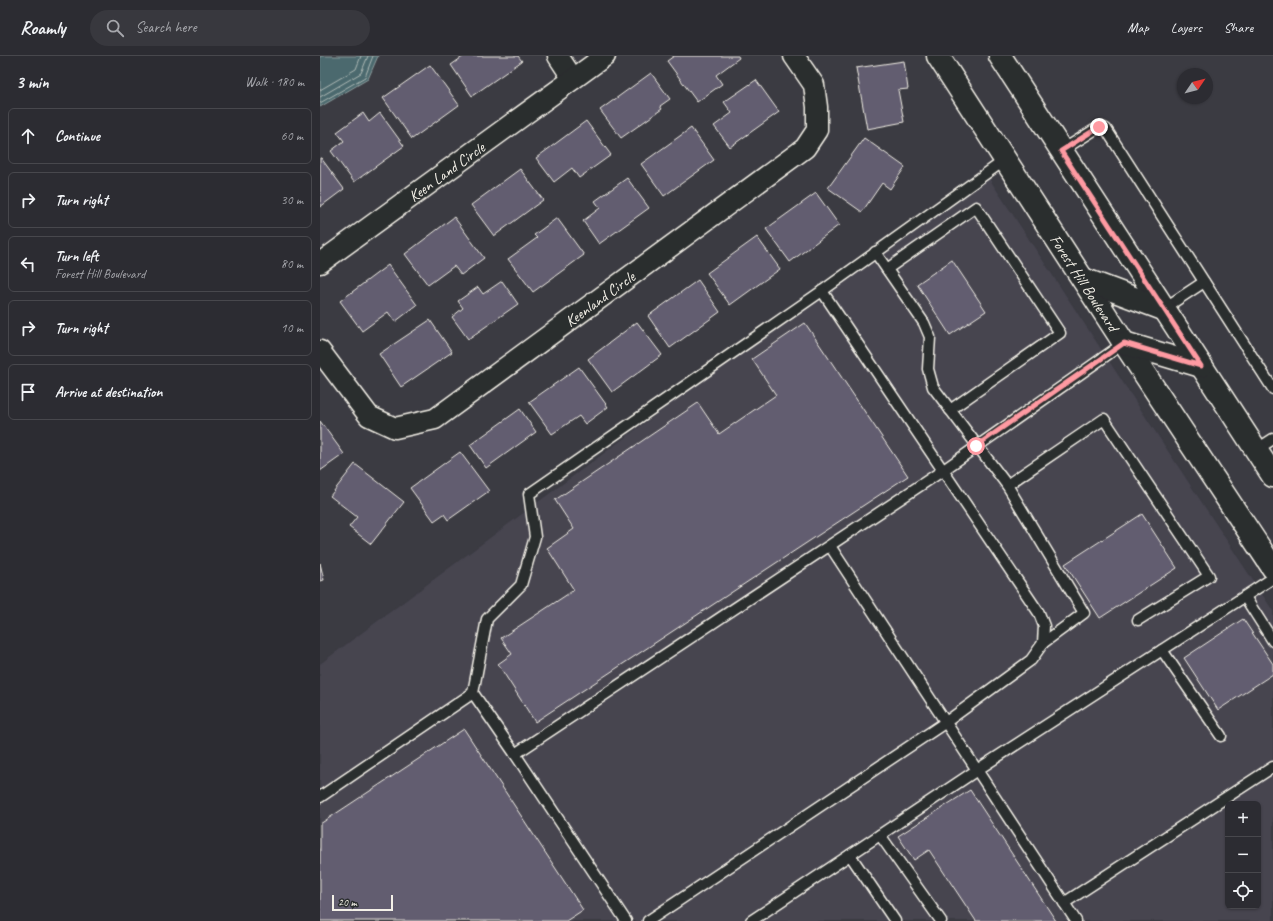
<!DOCTYPE html>
<html lang="en">
<head>
<meta charset="utf-8">
<style>
	body { margin:0; font-family:Caveat,sans-serif; background:#38383e; color:#f1f3f6 }
	.controls { position:absolute; right:12px; bottom:12px; display:grid; overflow:hidden; border-radius:6px; box-shadow:0 1px 3px #0004 }
	.controls button { width:36px; height:36px; display:grid; place-items:center; padding:0; border:0; border-bottom:1px solid #48484d; background:#2c2c32; color:#f1f3f6; font:20px sans-serif }
	.compass { position:absolute; left:857px; top:12px; width:36px; height:36px; border-radius:50%; background:#2c2c32; box-shadow:0 1px 3px #0004; rotate:55deg }
	.scale { position:absolute; left:12px; bottom:10px; width:61px; box-sizing:border-box; padding-left:4px; border:2px solid #f4f1e8; border-top:0; font-size:11px; line-height:14px; white-space:nowrap; color:#f4f1e8; -webkit-text-stroke:3px #2a2d2e; paint-order:stroke }
	.stop { position:absolute; width:12px; height:12px; margin:-9px; border:3px solid #ff9aa2; border-radius:50%; background:#fff }
	.stop.end { background:#ff9aa2; border-color:#fff; box-shadow:0 1px 4px #0008 }
	.list { margin:0; padding:0; list-style:none }
	h2 { display:flex; justify-content:space-between; align-items:center; height:52px; margin:0; padding:0 16px; font-size:17px }
	h2 small { font-size:13px; font-weight:400; color:#a6a7ac }
	.list li { display:grid; grid-template-columns:26px 1fr auto; gap:12px; align-items:center; box-sizing:border-box; height:56px; margin:0 8px 8px; padding:0 8px; border:1px solid #48484d; border-radius:6px }
	.list b { display:block; font-size:15px; white-space:nowrap }
	.list p { margin:0; font-size:13px; white-space:nowrap; color:#a6a7ac }
	.list em { font-size:13px; font-style:normal; color:#a6a7ac }
	.icon { flex:none; width:22px; height:22px; fill:none; stroke:currentColor; stroke-width:2; stroke-linecap:round; stroke-linejoin:round }
	.map { position:relative; flex:none; width:953px; height:865px; overflow:hidden }
	header { display:flex; align-items:center; gap:24px; box-sizing:border-box; height:56px; padding:0 20px; background:#2c2c32; border-bottom:1px solid #48484d }
	header strong { font-size:19px }
	nav { display:flex; gap:22px; margin-inline-start:auto; font-size:14px }
	.search { width:280px; height:36px; background:#38383e; display:flex; align-items:center; gap:10px; box-sizing:border-box; padding:0 14px; border-radius:22px; color:#a6a7ac; font-size:15px }
	main { display:flex }
	aside { flex:1; background:#2c2c32 }
	.map>svg:first-child { display:block }
	.built { fill:#474550; fill-rule:evenodd }
	.water { fill:#4b696e; stroke:#8f9f9f }
	.lines { fill:none; stroke-linecap:round; stroke-linejoin:round }
	.shore { stroke:#b0bbb7; stroke-width:1 }
	.building { fill:#625d6f; stroke:#f4f1e8 }
	.lane-casing { stroke:#f4f1e8; stroke-width:13 }
	.street-casing { stroke:#f4f1e8; stroke-width:23 }
	.secondary-casing { stroke:#f4f1e8; stroke-width:25 }
	.lane { stroke:#2a2d2e; stroke-width:10 }
	.street { stroke:#2a2d2e; stroke-width:20 }
	.secondary { stroke:#2a2d2e; stroke-width:22 }
	.route { stroke:#ff9aa2; stroke-width:5 }
	.labels { text-anchor:middle; stroke-width:4; stroke-linejoin:round; paint-order:stroke }
	.street-label { font-size:16px; fill:#f4f1e8; stroke:#2a2d2e }
</style>
</head>
<body>
<header>
<strong>Roamly</strong>
<div class="search"><svg class="icon" aria-label="search" viewBox="0 0 24 24"><circle cx="10" cy="10" r="6"/><path d="M15 15l6 6"/></svg>Search here</div>
<nav><a>Map</a><a>Layers</a><a>Share</a></nav>
</header>
<main>
<aside>
<h2>3 min<small>Walk · 180 m</small></h2>
<ul class="list">
<li><svg class="icon" aria-label="ahead" viewBox="0 0 24 24"><path d="M12 20V5M6 11l6-6 6 6"/></svg><div><b>Continue</b></div><em>60 m</em></li>
<li><svg class="icon" aria-label="right" viewBox="0 0 24 24"><path d="M7 20v-9h11M14 6l5 5-5 5"/></svg><div><b>Turn right</b></div><em>30 m</em></li>
<li><svg class="icon" aria-label="left" viewBox="0 0 24 24"><path d="M17 20v-9H6M10 6l-5 5 5 5"/></svg><div><b>Turn left</b><p>Forest Hill Boulevard</p></div><em>80 m</em></li>
<li><svg class="icon" aria-label="right" viewBox="0 0 24 24"><path d="M7 20v-9h11M14 6l5 5-5 5"/></svg><div><b>Turn right</b></div><em>10 m</em></li>
<li><svg class="icon" aria-label="arrive" viewBox="0 0 24 24"><path d="M6 21V4h12l-3 4 3 4H6"/></svg><div><b>Arrive at destination</b></div></li>
</ul>
</aside>
<div class="map">
<svg width="953" height="865" viewBox="0 0 953 865">
	<rect width="100%" height="100%" fill="#3b3b42"/>
	<filter id="ink" filterUnits="userSpaceOnUse"><feTurbulence type="fractalNoise" baseFrequency=".025" numOctaves="2"/><feDisplacementMap in="SourceGraphic" scale="8" xChannelSelector="R" yChannelSelector="G"/><feConvolveMatrix kernelMatrix="1 2 1 2 8 2 1 2 1" color-interpolation-filters="sRGB"/></filter>
	<g filter="url(#ink)">
		<path class="built" d="M668,121l285,434v310h-953v-257l555,-412zM908,748h30v102h-30z"/>
		<polygon class="water" points="0,0 58,0 48,23 0,51"/>
		<g class="lines">
			<g class="shore">
				<polyline points="0,34 36,13 41,0"/>
				<polyline points="0,41 41,17 48,0"/>
				<polyline points="0,47 45,21 53,0"/>
			</g>
		</g>
		<g class="building">
			<polygon points="144,0 198,0 202,5 152,40 131,9"/>
			<polygon points="354,0 418,0 419,2 396,19 402,28 377,46 347,5"/>
			<polygon points="584,5 588,33 578,34 584,66 547,73 536,12"/>
			<polygon points="110,9 139,49 92,83 63,42"/>
			<polygon points="331,17 350,43 340,50 342,53 301,82 280,54"/>
			<polygon points="436,24 459,56 410,91 394,70 412,57 404,46"/>
			<polygon points="43,57 49,66 60,57 84,90 34,126 11,95 24,85 17,76"/>
			<polygon points="266,65 291,99 259,122 252,112 234,126 216,102"/>
			<polygon points="371,72 394,104 344,140 321,108"/>
			<polygon points="544,82 585,111 570,133 562,127 542,156 508,132"/>
			<polygon points="0,102 1,102 24,133 0,151"/>
			<polygon points="200,113 223,144 174,180 151,149"/>
			<polygon points="307,122 329,152 279,188 263,165 280,152 275,145"/>
			<polygon points="496,137 519,169 470,206 446,173"/>
			<polygon points="134,161 164,202 141,219 134,210 108,229 85,198"/>
			<polygon points="237,162 264,199 213,236 188,203 217,182 214,179"/>
			<polygon points="437,181 460,213 410,249 387,217"/>
			<polygon points="632,204 666,255 630,279 597,228"/>
			<polygon points="68,209 97,249 75,266 68,256 42,275 20,245"/>
			<polygon points="378,224 400,256 350,292 328,260"/>
			<polygon points="182,225 198,248 148,283 132,261 143,252 138,245 158,231 163,238"/>
			<polygon points="110,264 132,296 81,331 59,298"/>
			<polygon points="317,266 342,299 292,336 268,303"/>
			<polygon points="485,267 588,420 215,666 178,608 192,598 181,582 254,534 227,492 254,473 235,444 378,347 399,378 456,339 432,303"/>
			<polygon points="259,311 288,351 265,368 259,360 232,378 209,346"/>
			<polygon points="200,353 216,376 166,412 150,389"/>
			<polygon points="0,365 24,398 0,415"/>
			<polygon points="140,396 169,435 128,464 124,458 114,465 90,432"/>
			<polygon points="35,408 84,446 51,488 29,471 37,461 10,440"/>
			<polygon points="822,458 857,512 780,562 745,508"/>
			<polygon points="0,507 4,524 0,525"/>
			<polygon points="923,563 953,608 953,618 898,654 864,602"/>
			<polygon points="144,673 263,854 246,865 0,865 0,768"/>
			<polygon points="650,734 736,865 656,865 609,794 594,804 578,780"/>
		</g>
		<g class="lines">
			<g class="lane-casing">
				<g id="lane">
					<polyline points="741,95 779,71 782,71 786,73 953,333"/>
					<polyline points="555,196 604,267 610,281 608,313 613,331 687,429"/>
					<polyline points="567,213 656,151 740,277 630,354"/>
					<polyline points="843,253 884,226"/>
					<polyline points="936,394 953,383"/>
					<polyline points="510,490 756,865"/>
					<polyline points="925,541 953,585"/>
					<polyline points="723,587 764,557 687,429 784,363 889,520 818,564"/>
					<polyline points="842,594 901,680"/>
					<polyline points="195,698 153,637 167,563 201,529 215,481 209,438 502,235 685,104"/>
					<polyline points="0,741 153,637"/>
					<polyline points="560,779 621,865"/>
					<polyline points="530,799 575,865"/>
					<polyline points="744,847 953,711"/>
					<polyline points="306,865 195,698 622,415 804,287"/>
					<polyline points="328,865 626,666 711,604 723,587 724,570 719,557 502,235"/>
					<polyline points="431,865 657,714 953,522"/>
				</g>
			</g>
			<g class="street-casing">
				<g id="street">
					<polyline points="238,0 253,23"/>
					<path id="s1" d="M0,207l285,-207"/>
					<path id="s2" d="M0,295l49,65 26,12 40,-9 370,-271 12,-18v-23l-3,-22 -20,-29"/>
				</g>
			</g>
			<g class="secondary-casing">
				<g id="secondary">
					<path id="s3" d="M618,0l186,287 149,225"/>
					<polyline points="680,0 953,420"/>
					<polyline points="763,223 843,253"/>
					<polyline points="804,287 881,310"/>
				</g>
			</g>
			<use href="#lane" class="lane"/>
			<use href="#street" class="street"/>
			<use href="#secondary" class="secondary"/>
		</g>
	</g>
	<g class="lines" filter="url(#ink)">
		<polyline class="route" points="656,390 804,287 881,310 741,95 779,71"/>
	</g>
	<g class="labels">
		<g class="street-label">
			<text dy="6" stroke="none"><textPath href="#s1" startOffset="156">Keen Land Circle</textPath></text>
			<text dy="6" stroke="none"><textPath href="#s3" startOffset="270">Forest Hill Boulevard</textPath></text>
			<text dy="6" stroke="none"><textPath href="#s2" startOffset="355">Keenland Circle</textPath></text>
		</g>
	</g>
</svg>
<div class="controls">
<button>+</button>
<button>−</button>
<button><svg class="icon" aria-label="locate" viewBox="0 0 24 24"><circle cx="12" cy="12" r="6"/><path d="M12 2v4M12 18v4M2 12h4M18 12h4"/></svg></button>
</div>
<svg class="compass" viewBox="-18 -18 36 36"><path d="M0-13l5 13h-10z" fill="#e53935"/><path d="M0 13l5-13h-10z" fill="#a6a7ac"/></svg>
<div class="scale">20 m</div>
<div class="stop" style="left:656px;top:390px"></div>
<div class="stop end" style="left:779px;top:71px"></div>
</div>
</main>
</body>
</html>
